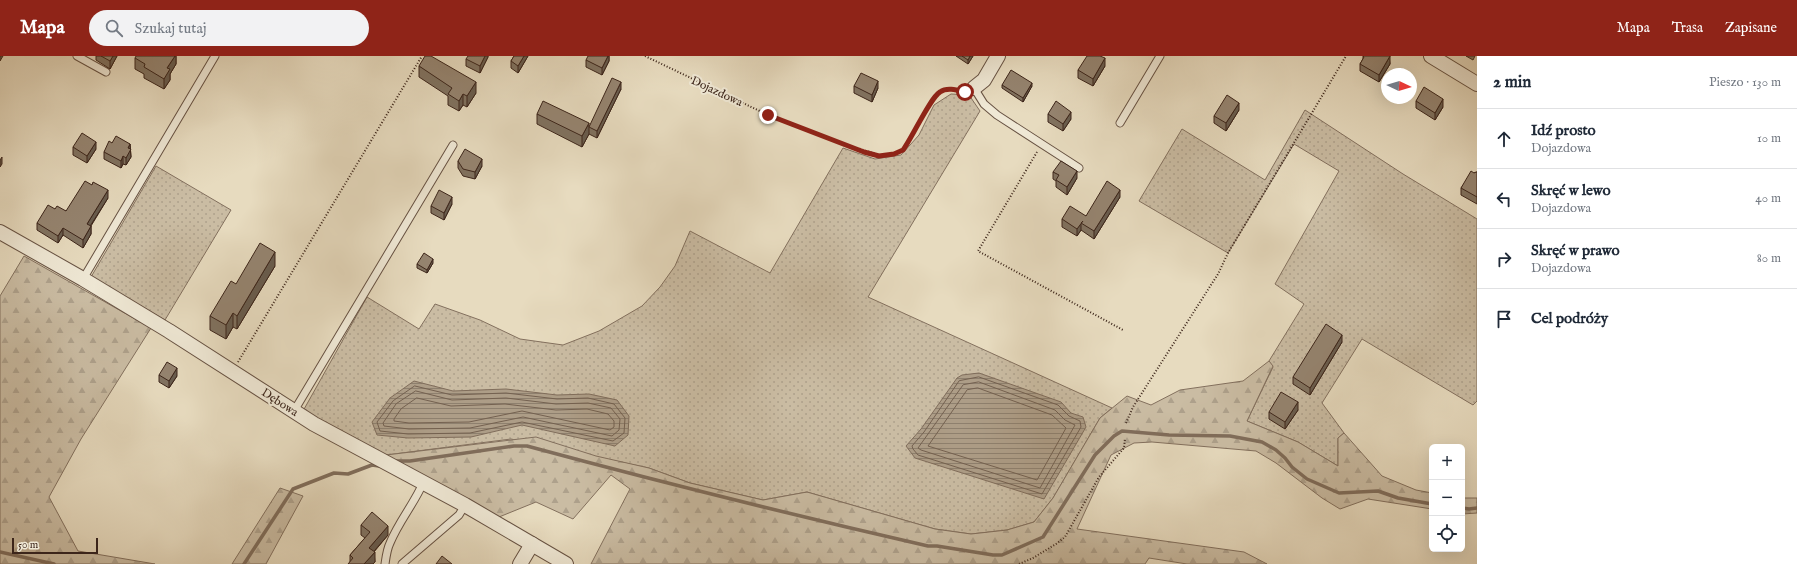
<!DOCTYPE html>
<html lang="pl">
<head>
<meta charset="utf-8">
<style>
	body { margin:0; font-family:"IM FELL English",serif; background:#f2f2f3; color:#1f2937 }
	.controls { position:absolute; right:12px; bottom:12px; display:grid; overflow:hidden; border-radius:6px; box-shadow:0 4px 16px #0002 }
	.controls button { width:36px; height:36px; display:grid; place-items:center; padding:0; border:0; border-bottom:1px solid #e0e1e3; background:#fff; color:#1f2937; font:20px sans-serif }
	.compass { position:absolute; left:1381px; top:12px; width:36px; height:36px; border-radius:50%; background:#fff; box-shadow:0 4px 16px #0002; rotate:94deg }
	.scale { position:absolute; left:12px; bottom:10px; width:86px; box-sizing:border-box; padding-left:4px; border:2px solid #3c251a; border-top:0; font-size:11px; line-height:14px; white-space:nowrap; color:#3c251a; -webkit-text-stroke:3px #efe8d5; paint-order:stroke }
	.stop { position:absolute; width:12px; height:12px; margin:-9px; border:3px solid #8f2418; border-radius:50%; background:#fff }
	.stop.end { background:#8f2418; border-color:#fff; box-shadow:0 1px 4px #0008 }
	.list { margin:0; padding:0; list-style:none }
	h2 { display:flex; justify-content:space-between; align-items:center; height:52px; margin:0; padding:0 16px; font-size:17px }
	h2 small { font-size:13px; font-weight:400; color:#747a83 }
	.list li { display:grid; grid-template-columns:26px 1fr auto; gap:12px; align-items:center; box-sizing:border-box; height:60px; padding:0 16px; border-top:1px solid #e0e1e3 }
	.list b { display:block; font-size:15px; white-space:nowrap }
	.list p { margin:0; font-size:13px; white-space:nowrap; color:#747a83 }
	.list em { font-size:13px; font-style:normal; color:#747a83 }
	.icon { flex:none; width:22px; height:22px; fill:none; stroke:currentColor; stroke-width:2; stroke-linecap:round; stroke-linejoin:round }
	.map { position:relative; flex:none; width:1477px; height:508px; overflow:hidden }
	header { display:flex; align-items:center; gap:24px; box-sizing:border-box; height:56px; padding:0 20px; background:#8f2418; color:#fff }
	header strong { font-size:19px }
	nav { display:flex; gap:22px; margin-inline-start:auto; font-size:14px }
	.search { width:280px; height:36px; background:#f2f2f3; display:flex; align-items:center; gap:10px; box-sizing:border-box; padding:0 14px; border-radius:22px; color:#747a83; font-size:15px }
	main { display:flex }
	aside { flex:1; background:#fff }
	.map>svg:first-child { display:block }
	.grass { fill:url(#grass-dots); stroke:#83705e }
	.forest { fill:url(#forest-firs); stroke:#83705e }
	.water { fill:url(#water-rules); stroke:#806d5b }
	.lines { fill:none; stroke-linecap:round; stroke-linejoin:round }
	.shore { stroke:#746150; stroke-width:1 }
	.stream { stroke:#806d5b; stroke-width:3.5 }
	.service-casing { stroke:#675243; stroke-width:9 }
	.minor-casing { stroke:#675243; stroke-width:16 }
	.path { stroke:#3c251a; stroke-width:2; stroke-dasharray:1 2; stroke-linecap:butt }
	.service { stroke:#efe8d5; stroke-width:7 }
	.minor { stroke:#efe8d5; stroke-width:14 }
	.wall { fill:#807260; stroke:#3c251a }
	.shaded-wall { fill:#685c4e; stroke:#3c251a }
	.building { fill:#958470; stroke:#3c251a }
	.route { stroke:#8f2418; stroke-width:5 }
	.labels { text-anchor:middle; stroke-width:4; stroke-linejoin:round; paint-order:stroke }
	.street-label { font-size:12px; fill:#3c251a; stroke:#efe8d5 }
</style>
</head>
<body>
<header>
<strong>Mapa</strong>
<div class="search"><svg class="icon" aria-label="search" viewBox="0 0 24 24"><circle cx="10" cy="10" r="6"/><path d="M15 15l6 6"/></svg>Szukaj tutaj</div>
<nav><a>Mapa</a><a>Trasa</a><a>Zapisane</a></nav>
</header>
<main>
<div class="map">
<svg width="1477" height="508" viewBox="0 0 1477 508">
	<defs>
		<pattern id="grass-dots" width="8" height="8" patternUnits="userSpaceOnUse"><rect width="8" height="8" fill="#cabca3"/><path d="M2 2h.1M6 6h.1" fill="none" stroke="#aea18c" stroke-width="1.8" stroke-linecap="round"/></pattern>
		<pattern id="forest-firs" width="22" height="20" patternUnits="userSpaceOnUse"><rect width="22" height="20" fill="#cabca3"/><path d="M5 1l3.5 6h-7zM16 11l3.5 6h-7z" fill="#aea18c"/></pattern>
		<pattern id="water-rules" width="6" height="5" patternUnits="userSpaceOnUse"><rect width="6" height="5" fill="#ad9d87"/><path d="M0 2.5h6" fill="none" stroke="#8e806e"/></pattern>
	</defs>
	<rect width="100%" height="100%" fill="#e7dbbf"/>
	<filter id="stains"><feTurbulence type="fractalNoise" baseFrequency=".005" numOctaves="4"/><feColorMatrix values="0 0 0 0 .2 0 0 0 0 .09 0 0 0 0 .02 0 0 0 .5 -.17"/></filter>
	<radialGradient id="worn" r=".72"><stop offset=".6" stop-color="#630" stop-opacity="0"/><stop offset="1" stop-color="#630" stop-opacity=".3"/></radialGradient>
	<g class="grass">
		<polygon points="951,38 969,39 980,55 868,241 1112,352 1100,362 1053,442 1034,466 1007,474 971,478 935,473 807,436 763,444 690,427 649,412 511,383 386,399 303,355 367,241 419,273 435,248 480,264 520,283 563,289 599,275 642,250 660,231 675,210 690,175 770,217 843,92 875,103 901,99 919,79 934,49"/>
		<polygon points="1305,54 1403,118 1477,163 1477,345 1473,349 1362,283 1322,347 1344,377 1338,382 1338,410 1298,386 1247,365 1273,311 1269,305 1304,248 1275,228 1339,115 1294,88 1228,197 1139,145 1182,73 1265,124"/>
		<polygon points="156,110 231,154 165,264 91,221"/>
	</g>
	<g class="forest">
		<polygon points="24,200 151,272 81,383 49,441 78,495 155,508 0,508 0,240"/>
		<polygon points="1269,305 1273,310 1247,365 1298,386 1338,410 1338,382 1344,377 1382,420 1416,434 1432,437 1432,453 1368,443 1340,453 1322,442 1276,407 1256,395 1152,386 1134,387 1111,399 1077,473 1244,496 1267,508 1187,508 1149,502 1145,508 591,508 630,433 611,419 573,463 536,446 499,461 386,399 536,381 596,400 649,412 690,427 763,444 807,436 935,473 971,478 1007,474 1034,466 1053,442 1100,362 1127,340 1151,349 1180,334 1243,325"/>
		<polygon points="280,432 303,440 266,508 232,508"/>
		<polygon points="1462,442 1477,442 1477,457 1462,458"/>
	</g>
	<g class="water">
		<polygon points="979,317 1061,346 1071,357 1083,361 1086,371 1044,443 915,402 906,390 921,373 957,322 962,319"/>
		<polygon points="414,325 453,335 506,333 557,339 589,338 617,344 629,360 628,379 615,390 522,369 471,381 408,382 377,379 372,366 390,342"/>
	</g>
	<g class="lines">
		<g class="shore">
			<polygon points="979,321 1058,349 1069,360 1080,365 1081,371 1042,438 918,399 913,393 912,390 924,376 959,325"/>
			<polygon points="979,326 1055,354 1065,364 1075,369 1040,432 921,394 918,392 963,329"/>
			<polygon points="415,330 452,339 506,337 557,343 588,342 614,348 625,362 624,377 613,385 522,366 470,377 408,378 380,375 377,366 393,345"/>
			<polygon points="978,332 1052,359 1066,372 1037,424 928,390 967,334"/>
			<polygon points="416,335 452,344 506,342 556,348 588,347 611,352 620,363 619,374 612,380 523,361 470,372 409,373 384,370 383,367 396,348"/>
			<polygon points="417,342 451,350 505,348 556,354 587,353 608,358 614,365 614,371 610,374 522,355 469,366 409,367 394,365 394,363 401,353"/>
		</g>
		<g class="stream">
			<path d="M396,405h14l104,-15h13c133,36 266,69 401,100h9l56,9h9l41,-18 52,-82 19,-19 8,-5 47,4 61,1 32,6 14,8 9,8 7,9 15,12 32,14 39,-2 20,7 34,6"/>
			<polyline points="1462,452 1469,453 1477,452"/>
			<polyline points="0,496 54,508"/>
			<polyline points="244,508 293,433 334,417 348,418 372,409 379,410"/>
		</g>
		<g class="service-casing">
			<g id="service">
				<polyline points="77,0 106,16"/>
				<polyline points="974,32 984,48 997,59 1079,112"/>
				<polyline points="1120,67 1160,0"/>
				<polyline points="83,223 215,0"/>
				<polyline points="294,355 453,89"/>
				<path d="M385,508c1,-7 2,-15 5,-21 9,-22 24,-39 33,-60"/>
				<polyline points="402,508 459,459 465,449"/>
			</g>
		</g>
		<g class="minor-casing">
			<g id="minor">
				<polyline points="1431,0 1477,28"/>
				<polyline points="974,32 984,24 998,0"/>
				<polyline points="0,176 83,223 169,275 314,368 465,449 566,508"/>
				<polyline points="520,508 532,488"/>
			</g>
		</g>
		<g class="path">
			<path d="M645,0l123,59 58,23 53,17 15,-1 9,-4c9,-13 25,-51 37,-58 6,-4 15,-2 22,-1"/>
			<polyline points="1037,96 978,195 1123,274"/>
			<polyline points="238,306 422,0"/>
			<polyline points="1126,367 1133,351 1218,218 1228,197 1346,0"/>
			<polyline points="1019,508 1033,502 1056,488 1065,481 1099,421 1124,392 1125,382"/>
		</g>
		<use href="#service" class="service"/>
		<use href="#minor" class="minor"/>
	</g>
	<g class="wall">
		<polygon points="96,0 117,0 110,13 96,4"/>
		<polygon points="176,0 176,8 170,18 170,24 164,33 144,22 144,18 135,13 135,2"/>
		<polygon points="488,0 488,1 480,17 466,10 466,3"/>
		<polygon points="514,0 528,0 518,17 511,12 511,5"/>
		<polygon points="609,0 609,5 602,19 586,11 586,4"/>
		<polygon points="956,0 973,0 968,8"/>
		<polygon points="1363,0 1389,0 1390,8 1379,26 1360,15 1360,8 1363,3"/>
		<polygon points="1466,0 1475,0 1473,4"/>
		<polygon points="419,10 476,37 467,51 463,49 459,55 448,49 448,40 419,21"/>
		<polygon points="1105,10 1093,30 1078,22 1078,14"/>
		<polygon points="1002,29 1032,30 1023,46 1002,32"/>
		<polygon points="854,30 878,32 872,46 854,37"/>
		<polygon points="621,33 597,82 589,78 582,91 537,68 537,58 589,71"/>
		<polygon points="1416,45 1443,51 1435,64 1416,52"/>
		<polygon points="1239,54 1226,75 1214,67 1214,60"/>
		<polygon points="1048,58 1071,63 1063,75 1048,66"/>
		<polygon points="112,87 130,88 131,101 126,109 123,108 121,112 104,103 104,96"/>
		<polygon points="73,91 96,93 87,107 73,99"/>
		<polygon points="458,105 482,110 475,123 463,120 458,112"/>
		<polygon points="1053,116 1077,122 1067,139 1056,131 1056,125 1053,123"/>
		<polygon points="1477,116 1477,148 1461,139 1461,132 1474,117"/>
		<polygon points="1120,141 1094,183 1081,174 1077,180 1062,171 1062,163 1086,160"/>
		<polygon points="108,142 91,170 91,178 83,192 63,179 58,187 37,174 37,167 55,153 66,155"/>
		<polygon points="452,148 444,164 431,157 431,150"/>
		<polygon points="433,207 427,217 417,212 417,208"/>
		<polygon points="275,210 237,273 233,271 226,283 210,274 210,260"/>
		<polygon points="1342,286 1310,339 1293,328 1293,321"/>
		<polygon points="159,319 177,320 169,332 159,326"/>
		<polygon points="1298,354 1285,373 1269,363 1269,356"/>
		<polygon points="361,469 388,479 374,496 375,506 373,508 348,508 350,506 350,499 365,482 361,479"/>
	</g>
	<g class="shaded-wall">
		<polygon points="0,0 3,0 0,5"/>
		<polygon points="113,0 117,0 110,13 110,5"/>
		<polygon points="175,0 176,0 176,8 170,18 170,24 164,33 164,23 167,12"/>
		<polygon points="485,0 488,0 488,1 480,17 480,10"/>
		<polygon points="524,0 528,0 518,17 518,10"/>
		<polygon points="608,0 609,0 609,5 602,19 602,12"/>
		<polygon points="970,0 973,0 968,8 968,4"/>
		<polygon points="1390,0 1390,8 1379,26 1379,19"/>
		<polygon points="1105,2 1105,10 1093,30 1093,23"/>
		<polygon points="878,25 878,32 872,46 872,39"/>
		<polygon points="476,26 476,37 467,51 467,40"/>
		<polygon points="621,26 621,33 597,82 597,75"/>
		<polygon points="1032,27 1032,30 1023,46 1023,42"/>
		<polygon points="463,38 463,49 459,55 459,45"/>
		<polygon points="1443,43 1443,51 1435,64 1435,57"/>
		<polygon points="1239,47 1239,54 1226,75 1226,67"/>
		<polygon points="1071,56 1071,63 1063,75 1063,68"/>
		<polygon points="589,67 589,78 582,91 582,80"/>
		<polygon points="96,86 96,93 87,107 87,100"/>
		<polygon points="130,88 131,101 126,109 126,102 128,92"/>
		<polygon points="123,100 123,108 121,112 121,105"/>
		<polygon points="2,101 2,108 0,111 0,104"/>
		<polygon points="482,103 482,110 475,123 475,116"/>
		<polygon points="1077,115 1077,122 1067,139 1067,131"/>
		<polygon points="108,134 108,142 87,175 87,168"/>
		<polygon points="1120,134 1120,141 1094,183 1094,175"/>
		<polygon points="452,141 452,148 444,164 444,157"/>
		<polygon points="1081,167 1081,174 1077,180 1077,173"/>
		<polygon points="91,170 91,178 83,192 83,184"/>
		<polygon points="63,172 63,179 58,187 58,180"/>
		<polygon points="275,196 275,210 237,273 237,260"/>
		<polygon points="433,203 433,207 427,217 427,214"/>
		<polygon points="233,257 233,271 226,283 226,269"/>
		<polygon points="1342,279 1342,286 1310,339 1310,332"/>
		<polygon points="177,312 177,320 169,332 169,325"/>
		<polygon points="1298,346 1298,354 1285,373 1285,366"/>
		<polygon points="388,470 388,479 369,501 369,492"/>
		<polygon points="375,496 375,506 373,508 364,508"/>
	</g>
	<g class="building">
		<polygon points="101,0 113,0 110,5"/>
		<polygon points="136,0 175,0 167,12 170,13 164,23 144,11 145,8 135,2"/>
		<polygon points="425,0 431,0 476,26 467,40 463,38 459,45 448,38 452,32 419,10"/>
		<polygon points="468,0 485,0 480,10 466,3"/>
		<polygon points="514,0 524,0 518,10 511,5"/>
		<polygon points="588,0 608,0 602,12 586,4"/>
		<polygon points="962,0 970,0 968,4"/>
		<polygon points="1087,0 1100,0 1105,2 1093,23 1078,14"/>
		<polygon points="1363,0 1390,0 1379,19 1360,8 1364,1"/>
		<polygon points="1011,14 1032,27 1023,42 1002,29"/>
		<polygon points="861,17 878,25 872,39 854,30"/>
		<polygon points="612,22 621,26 597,75 589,71"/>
		<polygon points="1424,31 1443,43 1435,57 1416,45"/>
		<polygon points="1227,39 1239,47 1226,67 1214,60"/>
		<polygon points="543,45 589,67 582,80 537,58"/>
		<polygon points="1056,45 1071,56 1063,68 1048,58"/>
		<polygon points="82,77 96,86 87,100 73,91"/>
		<polygon points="116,80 130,88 128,92 131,93 126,102 123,100 121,105 104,96 109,85 112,87"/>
		<polygon points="465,93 482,103 475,116 463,113 458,105"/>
		<polygon points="1061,105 1077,115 1067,131 1056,124 1059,119 1053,116"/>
		<polygon points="1471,115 1474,117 1476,116 1477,116 1477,141 1461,132"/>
		<polygon points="85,125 92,129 93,126 108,134 87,168 91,170 83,184 63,172 58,180 37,167 48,149 55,153 57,150 66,155"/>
		<polygon points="1107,125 1120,134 1094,175 1081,167 1083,165 1077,173 1062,163 1070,150 1086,160"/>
		<polygon points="439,134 452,141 444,157 431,150"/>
		<polygon points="260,187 275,196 237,260 233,257 226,269 210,260 231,225 236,228"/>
		<polygon points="424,197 433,203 427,214 417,208"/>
		<polygon points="1326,268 1342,279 1310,332 1293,321"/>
		<polygon points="167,306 177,312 169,325 159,319"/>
		<polygon points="1281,336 1298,346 1285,366 1269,356"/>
		<polygon points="372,456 388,470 369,492 375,496 364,508 348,508 353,502 350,499 370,476 361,469"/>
		<polygon points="442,500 452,508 436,508"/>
	</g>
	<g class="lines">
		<path class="route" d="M768,59l96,37 15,4 15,-2 9,-4c9,-12 27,-52 37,-58 7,-5 17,-2 25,0"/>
	</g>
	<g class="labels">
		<g class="street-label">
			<text transform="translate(717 35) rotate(25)" y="4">Dojazdowa</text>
			<text transform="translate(280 346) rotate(33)" y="4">Dębowa</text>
		</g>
	</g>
	<rect width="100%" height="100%" filter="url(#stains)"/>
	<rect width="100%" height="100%" fill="url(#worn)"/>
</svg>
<div class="controls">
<button>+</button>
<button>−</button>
<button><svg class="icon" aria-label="locate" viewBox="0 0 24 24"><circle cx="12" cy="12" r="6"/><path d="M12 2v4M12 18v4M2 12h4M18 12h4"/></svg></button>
</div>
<svg class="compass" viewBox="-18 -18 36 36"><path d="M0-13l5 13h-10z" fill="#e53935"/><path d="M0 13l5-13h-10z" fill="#747a83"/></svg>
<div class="scale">50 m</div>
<div class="stop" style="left:965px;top:36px"></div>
<div class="stop end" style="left:768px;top:59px"></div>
</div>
<aside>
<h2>2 min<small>Pieszo · 130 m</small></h2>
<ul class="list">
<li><svg class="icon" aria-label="ahead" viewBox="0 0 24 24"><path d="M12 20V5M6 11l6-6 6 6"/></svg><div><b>Idź prosto</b><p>Dojazdowa</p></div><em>10 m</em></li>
<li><svg class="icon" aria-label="left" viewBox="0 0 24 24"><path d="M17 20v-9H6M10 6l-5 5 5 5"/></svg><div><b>Skręć w lewo</b><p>Dojazdowa</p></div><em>40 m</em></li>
<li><svg class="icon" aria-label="right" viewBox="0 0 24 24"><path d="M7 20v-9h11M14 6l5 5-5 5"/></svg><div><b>Skręć w prawo</b><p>Dojazdowa</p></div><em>80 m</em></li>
<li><svg class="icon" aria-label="arrive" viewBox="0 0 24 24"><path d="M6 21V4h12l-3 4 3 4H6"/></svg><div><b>Cel podróży</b></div></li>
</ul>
</aside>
</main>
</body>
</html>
